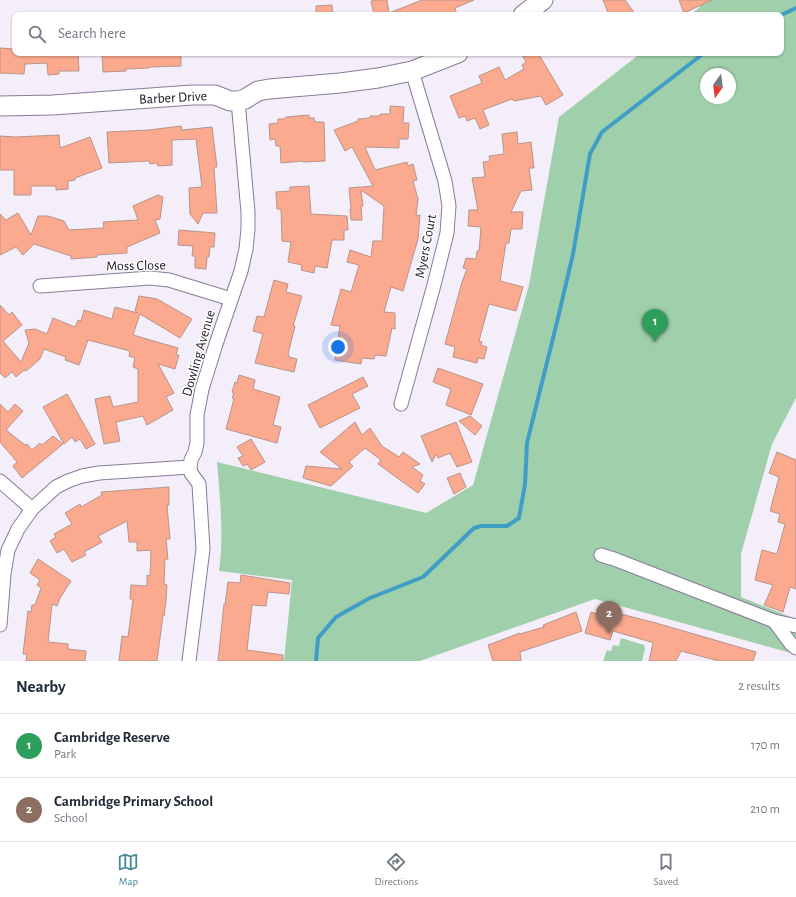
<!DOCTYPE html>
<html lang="en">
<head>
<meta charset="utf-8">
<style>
	body { margin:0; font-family:"Alegreya Sans",sans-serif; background:#f6f6f7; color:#1f2937 }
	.compass { position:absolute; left:700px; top:68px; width:36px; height:36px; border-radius:50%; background:#fff; box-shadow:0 1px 3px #0004; rotate:194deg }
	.you { position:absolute; left:338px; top:347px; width:14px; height:14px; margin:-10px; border:3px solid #fff; border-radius:50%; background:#1a73e8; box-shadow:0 0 0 6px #1a73e833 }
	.badge { display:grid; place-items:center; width:26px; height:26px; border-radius:50%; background:#468c96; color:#fff; font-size:13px; font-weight:700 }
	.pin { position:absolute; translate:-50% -33px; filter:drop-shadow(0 1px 2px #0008) }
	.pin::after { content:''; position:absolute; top:21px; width:14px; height:12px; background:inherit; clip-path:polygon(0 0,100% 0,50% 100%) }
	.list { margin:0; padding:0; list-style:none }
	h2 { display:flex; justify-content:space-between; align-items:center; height:52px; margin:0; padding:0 16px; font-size:17px }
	h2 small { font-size:13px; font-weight:400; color:#747a83 }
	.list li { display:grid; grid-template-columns:26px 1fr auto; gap:12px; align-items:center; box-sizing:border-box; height:64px; padding:0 16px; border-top:1px solid #e0e1e3 }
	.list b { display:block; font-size:15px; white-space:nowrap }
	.list p { margin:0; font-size:13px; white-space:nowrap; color:#747a83 }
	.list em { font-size:13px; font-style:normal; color:#747a83 }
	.icon { flex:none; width:22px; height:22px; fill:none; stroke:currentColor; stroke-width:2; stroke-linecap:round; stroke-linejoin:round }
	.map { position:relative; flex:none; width:796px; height:661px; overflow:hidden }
	.search { position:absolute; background:#fff; box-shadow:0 1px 3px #0004; left:12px; right:12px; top:12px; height:44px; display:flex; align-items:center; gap:10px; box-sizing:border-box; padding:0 14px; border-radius:8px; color:#747a83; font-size:15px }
	.sheet { height:180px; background:#fff }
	nav { display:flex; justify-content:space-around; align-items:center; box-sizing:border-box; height:56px; border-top:1px solid #e0e1e3; background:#fff; font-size:11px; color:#747a83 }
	nav a { display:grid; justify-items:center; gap:2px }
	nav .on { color:#468c96 }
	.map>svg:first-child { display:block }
	.green { fill:#a0d0ab; fill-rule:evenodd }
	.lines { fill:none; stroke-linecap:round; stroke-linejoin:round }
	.stream { stroke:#409ec5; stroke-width:4 }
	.building { fill:#fba98f; stroke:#b89489 }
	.street-casing { stroke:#897b98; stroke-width:15 }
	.secondary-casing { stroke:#897b98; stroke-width:21 }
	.street { stroke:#fff; stroke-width:13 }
	.secondary { stroke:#fff; stroke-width:19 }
	.labels { text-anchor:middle; stroke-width:3; stroke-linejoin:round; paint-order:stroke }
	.street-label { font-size:14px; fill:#1c1621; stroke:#fff }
</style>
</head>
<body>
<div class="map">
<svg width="796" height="661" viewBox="0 0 796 661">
	<rect width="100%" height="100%" fill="#f4edfa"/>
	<g class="green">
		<path d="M699,0h97v398l-24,46 -31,110v43l55,22v17l-5,17 -196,-54 -175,62h-136l8,-81 -73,-9c5,-36 1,-72 -2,-109l209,51 47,-28 56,-200 30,-168 82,-64h140v-38h-91l10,-8zM706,74h24v24h-24z"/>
		<polygon points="621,638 644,645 645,649 642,661 603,661 607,650 611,651 613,645 619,646"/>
	</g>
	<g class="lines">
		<g class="stream">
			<polyline points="781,15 796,8"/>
			<polyline points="316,661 318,638 336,617 370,598 423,577 474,528 481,526 507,526 519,518 525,484 527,443 557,322 573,254 590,154 602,132 704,53"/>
		</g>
	</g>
	<g class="building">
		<polygon points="377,0 387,0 389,13 422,0 474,0 455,8 457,15 374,15 371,1"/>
		<polygon points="603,0 625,0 636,15 609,15"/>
		<polygon points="679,0 712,0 684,13"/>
		<polygon points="332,5 333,15 316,15 316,6"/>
		<polygon points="0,48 15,49 15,53 78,53 79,71 59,71 59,74 48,75 47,63 25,64 24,74 0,73"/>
		<polygon points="102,53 181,53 181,66 149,67 149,68 126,69 126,71 103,72"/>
		<polygon points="521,53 538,53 563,95 546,105 541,96 514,101 512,99 483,110 489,125 480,129 475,118 467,121 465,116 459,118 450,96 482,83 479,76 499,67 505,80 524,69 522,65 526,62"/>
		<polygon points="390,106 404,107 403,123 409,123 408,139 399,139 399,148 365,147 375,170 407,162 408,166 413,164 417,180 413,181 418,199 416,216 420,215 418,239 403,291 391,287 384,312 395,313 395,329 392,328 386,356 375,355 374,359 362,358 361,364 335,360 340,326 331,325 341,289 351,292 359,265 347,262 350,250 371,257 373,241 382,241 384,206 361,190 363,206 361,206 362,220 351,220 350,209 351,209 349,188 373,186 352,147 345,151 334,130 358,121 358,119 370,118 370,116 380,116 380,114 390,114"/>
		<polygon points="309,115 309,118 314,118 315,122 324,122 325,161 303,162 303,161 281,163 280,146 276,146 275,139 270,140 269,124 278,123 278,119 284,119 286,117"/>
		<polygon points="181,126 182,130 212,127 217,167 214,167 217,213 203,213 198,224 190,214 189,188 202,187 196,139 172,140 172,165 158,166 157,163 150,164 149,161 109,163 107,132 149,130"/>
		<polygon points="517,132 518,144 531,142 534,168 529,168 532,190 521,191 511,212 523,212 522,229 511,229 509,243 506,243 500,281 523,287 516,311 489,304 479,341 482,342 481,345 487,347 484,359 478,358 477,363 453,357 455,347 445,344 462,282 467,269 463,268 466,258 476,259 477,251 479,251 481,227 468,226 469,210 478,210 472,178 485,177 483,162 490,161 489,156 504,154 502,134"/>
		<polygon points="59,135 60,148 90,137 102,168 75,178 75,180 68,181 68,189 56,190 56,186 31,186 31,195 14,195 14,170 0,170 0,136 15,137"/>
		<polygon points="309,186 311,214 347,216 348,230 344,230 344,240 332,240 327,268 315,266 314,273 301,270 302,265 288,262 291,242 282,241 281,209 277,209 276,192 290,191 290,187"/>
		<polygon points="158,195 163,197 160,219 155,220 160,233 127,247 127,253 97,255 97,257 71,259 71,256 34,244 23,255 16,247 0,255 0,214 6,220 18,213 31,235 38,216 48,216 64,221 69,230 104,228 103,222 138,220 133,206"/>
		<polygon points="179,230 215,233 214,247 210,247 209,257 207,257 206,269 195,268 195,256 192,256 193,246 178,245"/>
		<polygon points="274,280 288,284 286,292 302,296 293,326 295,326 288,354 289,355 289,357 297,359 294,372 255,363 263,334 253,331 257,316 264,317"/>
		<polygon points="139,296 157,299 192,319 180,338 140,314 133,335 178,348 176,355 179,355 175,369 158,364 174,393 166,397 173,410 147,425 143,416 116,422 120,441 104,444 95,399 110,396 113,407 138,402 138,369 133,367 135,358 129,356 130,351 88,340 79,365 65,360 66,357 44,349 40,359 26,371 24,370 16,377 12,372 5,378 0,373 0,305 9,315 12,312 22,325 3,341 21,362 29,343 25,330 35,329 47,334 53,318 75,327 78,320 81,321 84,310 112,319 115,307 138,313 135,311"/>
		<polygon points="438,368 483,384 471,415 446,405 451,389 433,382"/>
		<polygon points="239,375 255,380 253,389 280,397 273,425 281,427 277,443 226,429 234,399 232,398 234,393 232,392 235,382 237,383"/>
		<polygon points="363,377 368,386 352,394 360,408 320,428 308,405"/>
		<polygon points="67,394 95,444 86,449 80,439 75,442 72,437 64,444 43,407"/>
		<polygon points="0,404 8,412 15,404 23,411 6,430 25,445 27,444 32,450 40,443 42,445 53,436 63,444 22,478 13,466 17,462 0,442"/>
		<polygon points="470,416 482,426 475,435 459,421"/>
		<polygon points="355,422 362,435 370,428 382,446 399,457 403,452 420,464 412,467 423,475 420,481 425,484 418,493 378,464 381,460 365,448 349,462 353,466 331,486 303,478 306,466 342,469 320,452"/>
		<polygon points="456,422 472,462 457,467 450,453 438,458 436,454 432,462 421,436"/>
		<polygon points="251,439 265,462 251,470 247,464 243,466 238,458 243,456 237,447"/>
		<polygon points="777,452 796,460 796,589 790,587 783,612 764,605 773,585 755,580 762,550 777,554 785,524 778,522 780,514 770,511 779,477 769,473"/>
		<polygon points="460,473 466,487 454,494 447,478"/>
		<polygon points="169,487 169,505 167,505 170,539 166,539 168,559 165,559 164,584 167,585 166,601 164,616 163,615 157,661 119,661 122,636 128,637 133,599 130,599 131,585 147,586 147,575 150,576 151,550 137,551 137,542 129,542 127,521 98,536 102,542 84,552 86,555 72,562 64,549 57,553 50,541 56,537 54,534 72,524 65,513 80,504 81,507 102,495 101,492"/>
		<polygon points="38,559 71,581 60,598 57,606 52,604 48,642 68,644 68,649 86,651 85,661 26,661 27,654 23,654 28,611 31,612 32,605 35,605 41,588 37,585 40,580 30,573"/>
		<polygon points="241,575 290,583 289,594 268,592 266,606 252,605 247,650 283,655 283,661 218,661 224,604 225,605 228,582 240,583"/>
		<polygon points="576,612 582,631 520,652 521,661 493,661 488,645 520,633 520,634 544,627 543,625"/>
		<polygon points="591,612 616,620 617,613 656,623 756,652 753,661 719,661 681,651 676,661 649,661 653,643 651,642 613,631 610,640 585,633"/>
	</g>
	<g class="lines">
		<g class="street-casing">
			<g id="street">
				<polyline points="40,286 150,278 169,280 231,299"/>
				<polyline points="401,404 434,285 447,233 449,206 445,181 412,71"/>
				<polyline points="0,481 32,509"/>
				<polyline points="601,555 614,559 774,621 796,626"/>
				<polyline points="774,621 791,644 796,648"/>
				<polyline points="0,625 4,574 8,550 18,529 32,509 56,487 68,481 82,476 99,473 190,467"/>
				<polyline points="189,661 203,549 199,484 191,473 190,467 191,460 195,452 197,443 197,415 202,389 216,344 241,271 246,249 248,229 248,212 238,101"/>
			</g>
		</g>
		<g class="secondary-casing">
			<g id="secondary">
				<polyline points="523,15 543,0"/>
				<polyline points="0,106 53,105 192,95 215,95 230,101 238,101 245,99 258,91 269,89 340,83 378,78 412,71 458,53"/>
			</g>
		</g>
		<use href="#street" class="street"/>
		<use href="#secondary" class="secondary"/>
	</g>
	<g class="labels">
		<g class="street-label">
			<text transform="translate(173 97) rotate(-3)" y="5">Barber Drive</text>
			<text transform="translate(425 246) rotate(-79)" y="5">Myers Court</text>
			<text transform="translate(136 265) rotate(-1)" y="5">Moss Close</text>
			<text transform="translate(198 353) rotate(-74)" y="5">Dowling Avenue</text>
		</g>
	</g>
</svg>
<svg class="compass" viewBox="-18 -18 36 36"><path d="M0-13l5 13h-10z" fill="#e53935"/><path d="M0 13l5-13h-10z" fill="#747a83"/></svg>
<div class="you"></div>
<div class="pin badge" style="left:655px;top:342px;background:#2e9e5b">1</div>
<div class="pin badge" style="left:609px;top:634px;background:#8d6e63">2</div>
<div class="search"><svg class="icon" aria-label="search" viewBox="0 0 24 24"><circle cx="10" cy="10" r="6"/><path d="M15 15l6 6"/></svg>Search here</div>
</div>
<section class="sheet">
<h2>Nearby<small>2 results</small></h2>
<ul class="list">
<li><span class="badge" style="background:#2e9e5b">1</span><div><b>Cambridge Reserve</b><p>Park</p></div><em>170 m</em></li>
<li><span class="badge" style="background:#8d6e63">2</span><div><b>Cambridge Primary School</b><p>School</p></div><em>210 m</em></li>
</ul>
</section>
<nav>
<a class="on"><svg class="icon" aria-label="map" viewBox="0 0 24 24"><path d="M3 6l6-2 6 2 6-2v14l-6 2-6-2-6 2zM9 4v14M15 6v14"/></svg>Map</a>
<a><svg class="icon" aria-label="directions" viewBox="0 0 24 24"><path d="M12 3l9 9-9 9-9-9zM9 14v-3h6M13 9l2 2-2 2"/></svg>Directions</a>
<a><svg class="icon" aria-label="saved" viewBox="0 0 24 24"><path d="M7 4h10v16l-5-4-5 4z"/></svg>Saved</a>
</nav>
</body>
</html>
